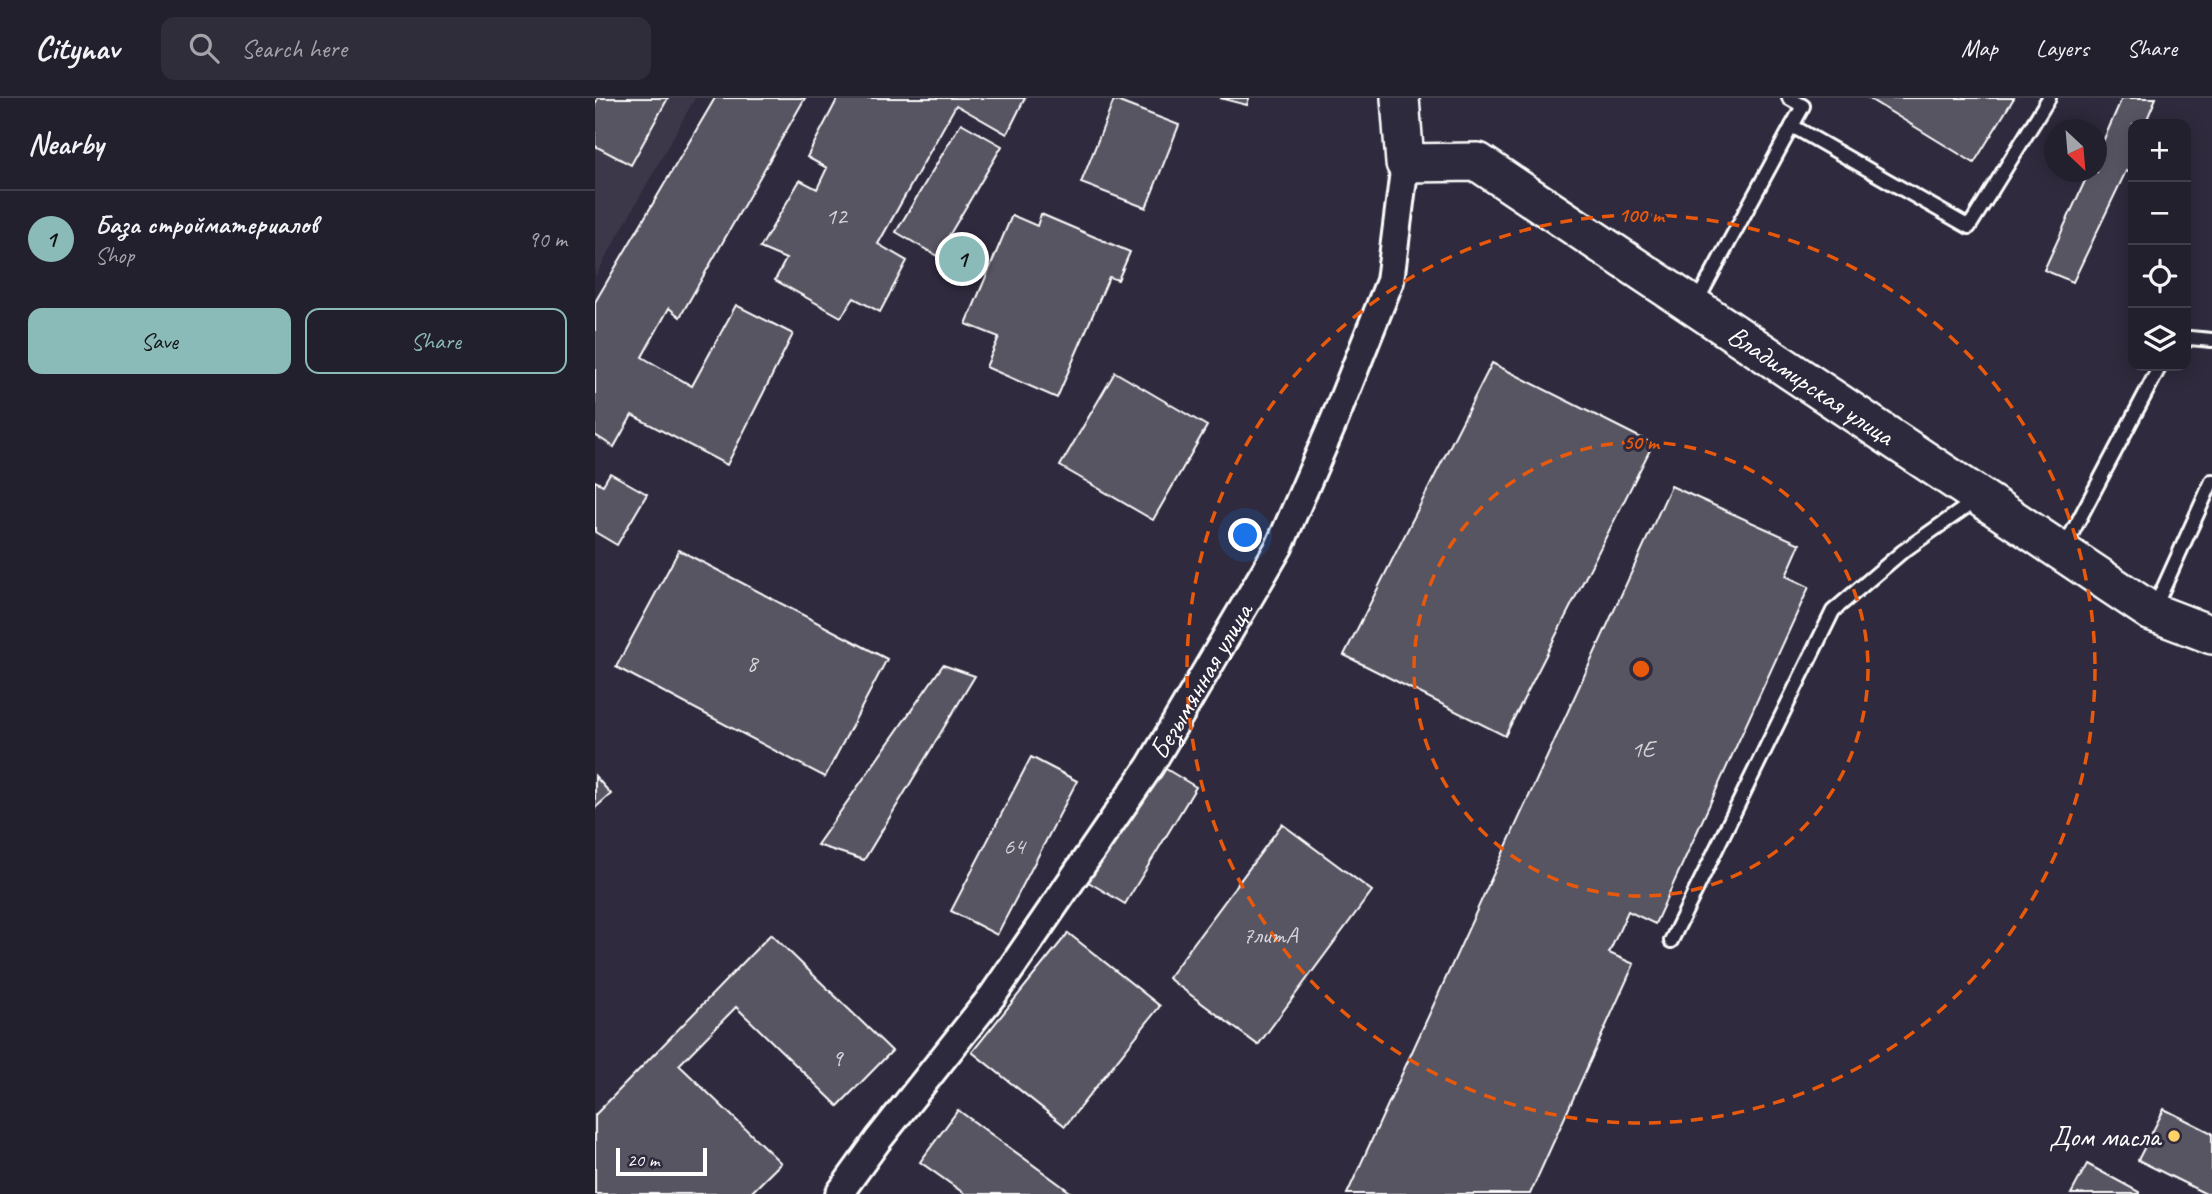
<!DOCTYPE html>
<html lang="en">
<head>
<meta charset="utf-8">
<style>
	body { margin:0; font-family:Caveat,sans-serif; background:#2f2d3a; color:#f1f3f6 }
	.controls { position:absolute; right:21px; top:21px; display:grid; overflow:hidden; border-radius:14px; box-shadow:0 4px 18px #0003 }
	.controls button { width:63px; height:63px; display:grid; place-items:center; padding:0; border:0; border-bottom:2px solid #403e4a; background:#23202e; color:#f1f3f6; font:35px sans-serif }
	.compass { position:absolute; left:1449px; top:21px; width:63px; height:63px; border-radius:50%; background:#23202e; box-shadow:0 4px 18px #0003; rotate:154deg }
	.scale { position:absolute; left:21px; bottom:18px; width:91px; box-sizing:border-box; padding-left:7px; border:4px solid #fff; border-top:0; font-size:19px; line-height:24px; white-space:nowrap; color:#fff; -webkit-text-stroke:5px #2f2a3d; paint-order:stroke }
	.you { position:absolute; left:651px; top:438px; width:24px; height:24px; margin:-18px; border:5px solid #fff; border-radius:50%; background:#1a73e8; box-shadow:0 0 0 10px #1a73e833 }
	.badge { display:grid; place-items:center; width:46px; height:46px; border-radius:50%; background:#8bbbb9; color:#111; font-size:23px; font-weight:700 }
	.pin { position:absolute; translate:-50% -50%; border:4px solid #fff; box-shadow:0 2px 7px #0006 }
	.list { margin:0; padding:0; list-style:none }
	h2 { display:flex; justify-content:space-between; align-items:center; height:91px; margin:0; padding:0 28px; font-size:30px }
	h2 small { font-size:23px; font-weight:400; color:#a3a3aa }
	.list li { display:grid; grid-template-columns:46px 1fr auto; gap:21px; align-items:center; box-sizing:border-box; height:98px; padding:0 28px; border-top:2px solid #403e4a }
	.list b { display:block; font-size:26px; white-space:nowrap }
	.list p { margin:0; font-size:23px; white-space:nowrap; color:#a3a3aa }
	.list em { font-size:23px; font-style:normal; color:#a3a3aa }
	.actions { display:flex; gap:14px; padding:21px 28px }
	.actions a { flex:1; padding:16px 0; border:2px solid #8bbbb9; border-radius:14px; text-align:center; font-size:24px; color:#8bbbb9 }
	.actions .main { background:#8bbbb9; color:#111 }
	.icon { flex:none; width:38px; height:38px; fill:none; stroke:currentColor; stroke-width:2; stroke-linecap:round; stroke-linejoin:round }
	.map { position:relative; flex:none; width:1617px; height:1096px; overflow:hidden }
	header { display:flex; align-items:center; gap:42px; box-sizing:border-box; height:98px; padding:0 35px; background:#23202e; border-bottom:2px solid #403e4a }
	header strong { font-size:33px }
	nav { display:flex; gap:38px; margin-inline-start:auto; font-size:24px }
	.search { width:490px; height:63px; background:#2f2d3a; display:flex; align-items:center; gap:18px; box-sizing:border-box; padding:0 24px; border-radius:14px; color:#a3a3aa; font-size:26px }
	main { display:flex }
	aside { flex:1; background:#23202e }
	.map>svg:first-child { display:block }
	.built { fill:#3c3749 }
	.building { fill:#595564; stroke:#fff; stroke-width:2 }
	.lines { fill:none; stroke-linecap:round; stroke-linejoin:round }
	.service-casing { stroke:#fff; stroke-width:18 }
	.minor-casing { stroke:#fff; stroke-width:32 }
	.secondary-casing { stroke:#fff; stroke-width:42 }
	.service { stroke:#2f2a3d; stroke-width:12 }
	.minor { stroke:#2f2a3d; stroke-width:26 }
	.secondary { stroke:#2f2a3d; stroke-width:37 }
	.ring { fill:none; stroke:#e8590c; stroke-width:3.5; stroke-dasharray:12 9 }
	.poi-dot { fill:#ffd166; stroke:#2f2a3d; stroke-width:2.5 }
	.labels { text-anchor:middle; stroke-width:6; stroke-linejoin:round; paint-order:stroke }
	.number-label { font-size:24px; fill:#d6d4d8 }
	.street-label { font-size:28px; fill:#fff; stroke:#2f2a3d }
	.poi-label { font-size:28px; fill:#fff; stroke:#2f2a3d; text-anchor:end }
	.centre { fill:#e8590c; stroke:#2f2a3d; stroke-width:3.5 }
	.ring-label { font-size:21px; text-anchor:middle; font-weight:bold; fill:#e8590c; stroke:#2f2a3d; stroke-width:6; stroke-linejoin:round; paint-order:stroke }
</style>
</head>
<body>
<header>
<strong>Citynav</strong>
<div class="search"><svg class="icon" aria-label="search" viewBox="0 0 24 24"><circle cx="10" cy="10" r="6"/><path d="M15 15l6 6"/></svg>Search here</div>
<nav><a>Map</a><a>Layers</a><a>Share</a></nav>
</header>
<main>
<aside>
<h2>Nearby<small></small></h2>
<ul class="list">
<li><span class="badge">1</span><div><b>База стройматериалов</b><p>Shop</p></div><em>90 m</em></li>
</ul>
<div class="actions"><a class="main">Save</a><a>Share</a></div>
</aside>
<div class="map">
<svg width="1617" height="1096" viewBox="0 0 1617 1096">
	<rect width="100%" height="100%" fill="#2f2a3d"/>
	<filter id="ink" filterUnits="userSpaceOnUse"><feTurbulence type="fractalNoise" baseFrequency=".0143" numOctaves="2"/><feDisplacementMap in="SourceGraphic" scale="14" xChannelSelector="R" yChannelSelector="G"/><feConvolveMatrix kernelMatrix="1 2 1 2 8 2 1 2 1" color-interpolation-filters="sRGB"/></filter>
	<g filter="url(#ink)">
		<polygon class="built" points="0,0 100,0 0,179"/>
		<g class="building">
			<polygon points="3,0 73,0 36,67 0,48 0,6"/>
			<polygon points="120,0 210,0 85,219 74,210 47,259 97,288 141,207 198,236 132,367 37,317 19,349 0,337 0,204"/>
			<polygon points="243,0 430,0 412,36 361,7 283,146 312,163 285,214 259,200 246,219 180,182 191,161 165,150 205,82 222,91 232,70 212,59"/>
			<polygon points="625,0 654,0 652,7"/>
			<polygon points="1273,0 1419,0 1379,65"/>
			<polygon points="1527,0 1561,0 1550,26 1538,26 1538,76 1531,73 1478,184 1449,172 1494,74 1502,74 1502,57"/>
			<polygon points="519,2 584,27 551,110 486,85"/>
			<polygon points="366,25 407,48 342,158 301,134"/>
			<polygon points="446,116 535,154 523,182 514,179 462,300 391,269 404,239 371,226 417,117 442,128"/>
			<polygon points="897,265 1058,346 910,638 749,557"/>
			<polygon points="520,274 612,328 558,422 465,368"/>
			<polygon points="15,375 52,396 22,447 0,434 0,383 8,387"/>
			<polygon points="1076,388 1205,446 1191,478 1214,489 1060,826 1033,813 1014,855 1039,866 935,1096 752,1096"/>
			<polygon points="84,452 292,561 230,679 21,569"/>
			<polygon points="348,567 380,578 269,762 222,747"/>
			<polygon points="436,659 482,683 402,837 356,813"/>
			<polygon points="561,665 601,689 530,806 490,782"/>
			<polygon points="0,678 16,696 0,710"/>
			<polygon points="687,726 777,793 663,947 573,880"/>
			<polygon points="473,835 565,908 470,1028 377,954"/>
			<polygon points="176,836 297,953 243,1008 141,909 84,967 186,1065 155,1096 0,1096 0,1017"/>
			<polygon points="1569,1011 1617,1035 1617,1096 1611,1096 1543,1062"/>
			<polygon points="363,1012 478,1096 370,1096 325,1064"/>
			<polygon points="1492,1066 1544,1094 1544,1096 1476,1096"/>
		</g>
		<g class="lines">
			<g class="service-casing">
				<g id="service">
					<polyline points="1194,0 1208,8 1197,28"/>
					<polyline points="1100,207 1197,28 1374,129 1454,0"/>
					<polyline points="1591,243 1595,240 1617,242"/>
					<polyline points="1469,450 1565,268"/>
					<polyline points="1559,511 1617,383"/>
					<polyline points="1076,843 1238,513 1307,454 1381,402"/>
				</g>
			</g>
			<g class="minor-casing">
				<g id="minor">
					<path id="s1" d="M244,1096l39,-54 115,-145 157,-229 129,-219 55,-126 56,-140 15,-118"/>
				</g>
			</g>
			<g class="secondary-casing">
				<g id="secondary">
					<path id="s2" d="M805,0l5,65 73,-1 674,450 60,23"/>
				</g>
			</g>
			<use href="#service" class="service"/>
			<use href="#minor" class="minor"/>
			<use href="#secondary" class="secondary"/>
		</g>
	</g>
	<g class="ring">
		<circle cx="1046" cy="571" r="227"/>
		<circle cx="1046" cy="571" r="454"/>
	</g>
	<circle class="poi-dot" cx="1579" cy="1038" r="7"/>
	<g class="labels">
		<g class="number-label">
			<text x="241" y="126">12</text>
			<text x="157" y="573">8</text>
			<text x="1048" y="659">1Е</text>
			<text x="419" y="756">64</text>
			<text x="675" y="845">7литА</text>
			<text x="242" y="968">9</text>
		</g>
		<g class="street-label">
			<text dy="10" stroke="none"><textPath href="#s2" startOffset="539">Владимирская улица</textPath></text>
			<text dy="10" stroke="none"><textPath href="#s1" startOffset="628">Безымянная улица</textPath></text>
		</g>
		<g class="poi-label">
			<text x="1565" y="1048">Дом масла</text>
		</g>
	</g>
	<circle cx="1046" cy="571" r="10" class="centre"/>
	<g class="ring-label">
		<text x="1046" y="124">100 m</text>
		<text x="1046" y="351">50 m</text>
	</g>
</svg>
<div class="controls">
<button>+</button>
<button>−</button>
<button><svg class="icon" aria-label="locate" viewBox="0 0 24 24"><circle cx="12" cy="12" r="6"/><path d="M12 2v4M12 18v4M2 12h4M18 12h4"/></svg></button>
<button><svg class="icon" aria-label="layers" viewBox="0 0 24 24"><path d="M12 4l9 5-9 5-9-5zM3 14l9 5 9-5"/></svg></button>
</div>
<svg class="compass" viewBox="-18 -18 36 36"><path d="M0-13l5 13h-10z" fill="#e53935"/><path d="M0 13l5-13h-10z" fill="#a3a3aa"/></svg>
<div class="scale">20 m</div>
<div class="you"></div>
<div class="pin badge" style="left:367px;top:161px">1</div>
</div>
</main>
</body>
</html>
